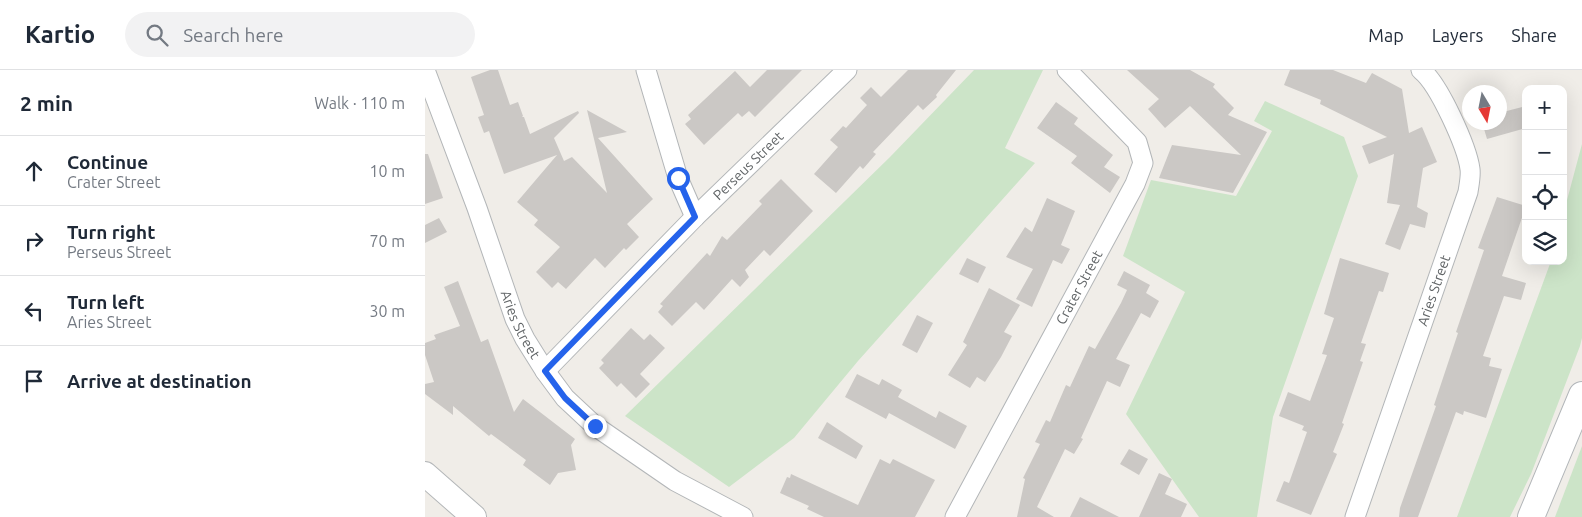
<!DOCTYPE html>
<html lang="en">
<head>
<meta charset="utf-8">
<style>
	body { margin:0; font-family:Ubuntu,sans-serif; background:#f2f2f3; color:#1f2937 }
	.controls { position:absolute; right:15px; top:15px; display:grid; overflow:hidden; border-radius:10px; box-shadow:0 5px 20px #0002 }
	.controls button { width:45px; height:45px; display:grid; place-items:center; padding:0; border:0; border-bottom:1px solid #e0e1e3; background:#fff; color:#1f2937; font:25px sans-serif }
	.compass { position:absolute; left:1037px; top:15px; width:45px; height:45px; border-radius:50%; background:#fff; box-shadow:0 5px 20px #0002; rotate:170deg }
	.stop { position:absolute; width:15px; height:15px; margin:-11px; border:4px solid #2563eb; border-radius:50%; background:#fff }
	.stop.end { background:#2563eb; border-color:#fff; box-shadow:0 1px 5px #0008 }
	.list { margin:0; padding:0; list-style:none }
	h2 { display:flex; justify-content:space-between; align-items:center; height:65px; margin:0; padding:0 20px; font-size:21px }
	h2 small { font-size:16px; font-weight:400; color:#747a83 }
	.list li { display:grid; grid-template-columns:32px 1fr auto; gap:15px; align-items:center; box-sizing:border-box; height:70px; padding:0 20px; border-top:1px solid #e0e1e3 }
	.list b { display:block; font-size:19px; white-space:nowrap }
	.list p { margin:0; font-size:16px; white-space:nowrap; color:#747a83 }
	.list em { font-size:16px; font-style:normal; color:#747a83 }
	.icon { flex:none; width:28px; height:28px; fill:none; stroke:currentColor; stroke-width:2; stroke-linecap:round; stroke-linejoin:round }
	.map { position:relative; flex:none; width:1157px; height:447px; overflow:hidden }
	header { display:flex; align-items:center; gap:30px; box-sizing:border-box; height:70px; padding:0 25px; background:#fff; border-bottom:1px solid #e0e1e3 }
	header strong { font-size:24px }
	nav { display:flex; gap:28px; margin-inline-start:auto; font-size:18px }
	.search { width:350px; height:45px; background:#f2f2f3; display:flex; align-items:center; gap:12px; box-sizing:border-box; padding:0 18px; border-radius:28px; color:#747a83; font-size:19px }
	main { display:flex }
	aside { flex:1; background:#fff }
	.map>svg:first-child { display:block }
	.green { fill:#cce4c8 }
	.building { fill:#cbc8c5 }
	.lines { fill:none; stroke-linecap:round; stroke-linejoin:round }
	.minor-casing { stroke:#b3b6b8; stroke-width:21 }
	.tertiary-casing { stroke:#b3b6b8; stroke-width:26 }
	.secondary-casing { stroke:#b2b6b9; stroke-width:28 }
	.minor { stroke:#fff; stroke-width:19 }
	.tertiary { stroke:#fff; stroke-width:24 }
	.secondary { stroke:#fff; stroke-width:26 }
	.route { stroke:#2563eb; stroke-width:6 }
	.labels { text-anchor:middle; stroke-width:5; stroke-linejoin:round; paint-order:stroke }
	.street-label { font-size:14px; fill:#606466; stroke:#fff }
</style>
</head>
<body>
<header>
<strong>Kartio</strong>
<div class="search"><svg class="icon" aria-label="search" viewBox="0 0 24 24"><circle cx="10" cy="10" r="6"/><path d="M15 15l6 6"/></svg>Search here</div>
<nav><a>Map</a><a>Layers</a><a>Share</a></nav>
</header>
<main>
<aside>
<h2>2 min<small>Walk · 110 m</small></h2>
<ul class="list">
<li><svg class="icon" aria-label="ahead" viewBox="0 0 24 24"><path d="M12 20V5M6 11l6-6 6 6"/></svg><div><b>Continue</b><p>Crater Street</p></div><em>10 m</em></li>
<li><svg class="icon" aria-label="right" viewBox="0 0 24 24"><path d="M7 20v-9h11M14 6l5 5-5 5"/></svg><div><b>Turn right</b><p>Perseus Street</p></div><em>70 m</em></li>
<li><svg class="icon" aria-label="left" viewBox="0 0 24 24"><path d="M17 20v-9H6M10 6l-5 5 5 5"/></svg><div><b>Turn left</b><p>Aries Street</p></div><em>30 m</em></li>
<li><svg class="icon" aria-label="arrive" viewBox="0 0 24 24"><path d="M6 21V4h12l-3 4 3 4H6"/></svg><div><b>Arrive at destination</b></div></li>
</ul>
</aside>
<div class="map">
<svg width="1157" height="447" viewBox="0 0 1157 447">
	<rect width="100%" height="100%" fill="#f0ede8"/>
	<g class="green">
		<polygon points="549,0 618,0 580,78 610,93 433,291 369,368 304,417 200,346 465,87"/>
		<polygon points="840,31 919,67 933,106 848,347 832,447 774,447 701,344 760,222 698,186 726,110 811,126 847,61 829,51"/>
		<polygon points="1157,74 1157,268 1155,276 1106,404 1085,447 1032,447 1126,191 1138,191 1138,145"/>
		<polygon points="1157,376 1157,447 1130,447"/>
	</g>
	<g class="building">
		<polygon points="65,0 73,0 85,35 93,32 98,46 97,47 99,47 105,64 153,41 154,43 129,68 139,91 147,87 182,123 162,40 202,62 173,68 228,129 202,154 214,167 201,180 199,178 180,198 170,188 141,219 133,212 127,218 111,202 135,177 109,155 113,150 92,132 132,85 79,104 64,61 59,63 53,47 59,45 46,7"/>
		<polygon points="342,0 377,0 330,47 324,41 317,47 313,43 279,75 260,54 266,49 263,45 310,1 325,17"/>
		<polygon points="483,0 531,0 511,25 512,27 498,40 493,35 448,82 451,84 438,99 435,96 411,123 389,104 413,77 405,70 418,56 421,58 442,35 435,28 446,17 456,27"/>
		<polygon points="702,0 765,0 790,14 788,17 809,38 803,45 842,62 808,123 734,108 747,75 816,85 765,36 740,58 723,39 734,29"/>
		<polygon points="865,0 908,0 941,13 947,3 977,19 984,63 997,57 1012,92 998,98 992,137 1003,143 1000,158 985,154 975,180 960,174 975,135 962,133 969,84 944,94 937,76 962,67 895,34 896,30 859,15"/>
		<polygon points="631,32 653,48 649,54 688,85 679,97 695,107 685,123 646,93 652,86 612,58"/>
		<polygon points="1101,36 1101,58 1062,69 1057,52 1074,52 1074,43"/>
		<polygon points="0,84 3,84 18,128 0,134"/>
		<polygon points="356,109 388,141 345,186 339,180 320,200 324,207 315,217 307,209 279,240 271,232 247,256 233,242 238,236 235,234 282,183 285,186 297,166 302,170 337,134 334,131"/>
		<polygon points="1072,127 1101,136 1077,206 1101,213 1096,230 1079,226 1058,286 1066,288 1064,296 1077,299 1061,348 1039,341 1038,345 1031,342 993,447 974,447 975,438 1011,336 1009,335 1033,263 1031,262 1059,180 1053,178"/>
		<polygon points="622,128 650,141 636,175 645,179 637,194 628,190 607,237 591,229 608,199 581,187 600,157 607,162"/>
		<polygon points="14,148 22,162 0,173 0,155"/>
		<polygon points="542,188 561,197 553,213 534,204"/>
		<polygon points="915,188 964,203 958,222 954,221 936,273 941,274 935,291 938,292 917,353 919,354 908,382 912,384 886,445 851,431 859,411 864,413 882,362 877,360 879,356 854,346 863,322 885,331 902,285 897,284 909,248 899,244"/>
		<polygon points="699,201 725,215 721,223 734,231 725,248 716,243 691,289 705,295 695,317 682,311 656,368 658,369 649,384 640,379 612,437 629,447 592,447 600,409 598,408 615,374 610,372 621,350 625,352 641,315 645,317 664,276 670,279 696,233 702,220 692,215"/>
		<polygon points="33,211 56,272 63,269 89,342 98,329 150,369 146,375 151,400 133,403 125,415 98,395 101,390 66,364 64,366 28,336 28,345 0,324 0,314 9,312 0,285 0,273 11,269 9,265 35,256 19,217"/>
		<polygon points="564,218 595,235 579,262 587,266 576,287 560,312 552,307 545,318 523,305 542,275 538,272"/>
		<polygon points="492,245 508,253 492,283 477,275"/>
		<polygon points="206,258 219,270 225,264 240,278 215,304 225,314 211,328 196,313 192,317 174,298 179,293 176,290"/>
		<polygon points="432,304 454,315 457,309 477,320 473,327 511,348 514,341 542,356 530,379 464,343 461,349 420,327"/>
		<polygon points="402,352 438,376 431,389 393,368"/>
		<polygon points="704,379 723,389 714,405 695,394"/>
		<polygon points="455,389 465,394 468,389 510,410 490,447 399,447 382,439 384,436 355,423 362,407 365,408 366,404 433,435"/>
		<polygon points="734,403 747,409 740,424 762,434 756,447 714,447"/>
		<polygon points="655,427 694,447 645,447"/>
	</g>
	<g class="lines">
		<g class="minor-casing">
			<g id="minor">
				<path id="s1" d="M0,0l52,138 38,111 10,20 20,32 20,27 30,28 80,55 68,36"/>
				<polyline points="221,0 253,108 270,147"/>
				<path id="s2" d="M120,301l150,-154 152,-147"/>
				<path id="s3" d="M530,447l180,-333 8,-21 -6,-21 -70,-72"/>
				<path id="s4" d="M930,447l113,-325c1,-7 3,-16 2,-23 -3,-22 -31,-85 -49,-99"/>
			</g>
		</g>
		<g class="tertiary-casing">
			<polyline id="tertiary" points="0,404 49,447"/>
		</g>
		<g class="secondary-casing">
			<polyline id="secondary" points="1106,447 1157,325"/>
		</g>
		<use href="#minor" class="minor"/>
		<use href="#tertiary" class="tertiary"/>
		<use href="#secondary" class="secondary"/>
	</g>
	<g class="lines">
		<polyline class="route" points="170,356 140,328 120,301 270,147 253,108"/>
	</g>
	<g class="labels">
		<g class="street-label">
			<text dy="5" stroke="none"><textPath href="#s2" startOffset="289">Perseus Street</textPath></text>
			<text dy="5" stroke="none"><textPath href="#s3" startOffset="261">Crater Street</textPath></text>
			<text dy="5" stroke="none"><textPath href="#s4" startOffset="240">Aries Street</textPath></text>
			<text dy="5" stroke="none"><textPath href="#s1" startOffset="272">Aries Street</textPath></text>
		</g>
	</g>
</svg>
<div class="controls">
<button>+</button>
<button>−</button>
<button><svg class="icon" aria-label="locate" viewBox="0 0 24 24"><circle cx="12" cy="12" r="6"/><path d="M12 2v4M12 18v4M2 12h4M18 12h4"/></svg></button>
<button><svg class="icon" aria-label="layers" viewBox="0 0 24 24"><path d="M12 4l9 5-9 5-9-5zM3 14l9 5 9-5"/></svg></button>
</div>
<svg class="compass" viewBox="-18 -18 36 36"><path d="M0-13l5 13h-10z" fill="#e53935"/><path d="M0 13l5-13h-10z" fill="#747a83"/></svg>
<div class="stop" style="left:253px;top:108px"></div>
<div class="stop end" style="left:170px;top:356px"></div>
</div>
</main>
</body>
</html>
